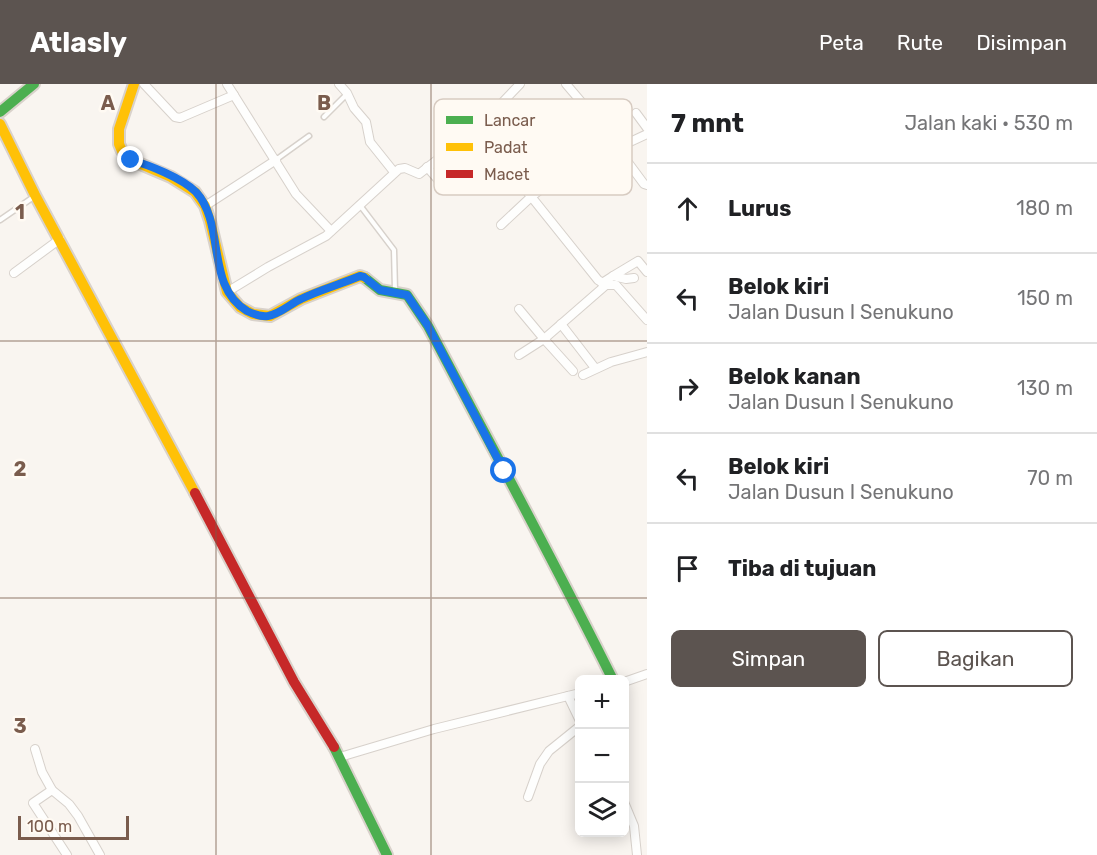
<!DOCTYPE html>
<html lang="id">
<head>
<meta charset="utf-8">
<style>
	body { margin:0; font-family:Rubik,sans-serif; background:#f6f6f6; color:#202124 }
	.controls { position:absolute; right:18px; bottom:18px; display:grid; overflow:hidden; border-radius:9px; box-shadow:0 3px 15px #0003 }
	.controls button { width:54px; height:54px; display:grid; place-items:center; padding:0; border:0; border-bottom:2px solid #e0e0e0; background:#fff; color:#202124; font:30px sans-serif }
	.scale { position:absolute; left:18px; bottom:15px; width:111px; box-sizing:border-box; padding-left:6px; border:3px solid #7a5c4d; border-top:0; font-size:16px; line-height:21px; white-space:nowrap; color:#7a5c4d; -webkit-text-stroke:4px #fffaf3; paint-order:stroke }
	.stop { position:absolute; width:18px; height:18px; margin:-14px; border:4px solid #1a73e8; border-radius:50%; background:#fff }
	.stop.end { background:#1a73e8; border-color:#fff; box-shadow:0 2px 6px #0008 }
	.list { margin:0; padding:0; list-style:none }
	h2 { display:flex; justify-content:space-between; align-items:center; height:78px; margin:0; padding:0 24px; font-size:26px }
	h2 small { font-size:20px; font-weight:400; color:#757577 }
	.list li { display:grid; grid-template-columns:39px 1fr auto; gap:18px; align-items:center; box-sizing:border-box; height:90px; padding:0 24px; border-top:2px solid #e0e0e0 }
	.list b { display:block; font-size:22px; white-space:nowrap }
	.list p { margin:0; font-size:20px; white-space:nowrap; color:#757577 }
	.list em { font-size:20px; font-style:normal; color:#757577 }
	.actions { display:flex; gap:12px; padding:18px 24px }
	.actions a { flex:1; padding:14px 0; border:2px solid #5c5450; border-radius:9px; text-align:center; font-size:21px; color:#5c5450 }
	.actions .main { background:#5c5450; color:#fff }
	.icon { flex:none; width:33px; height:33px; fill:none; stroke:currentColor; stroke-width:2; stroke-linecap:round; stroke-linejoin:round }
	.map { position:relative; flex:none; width:647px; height:771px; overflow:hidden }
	header { display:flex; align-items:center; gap:36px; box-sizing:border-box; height:84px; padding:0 30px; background:#5c5450; color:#fff }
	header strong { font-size:28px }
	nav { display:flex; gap:33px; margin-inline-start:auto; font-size:21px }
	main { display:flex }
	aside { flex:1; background:#fff }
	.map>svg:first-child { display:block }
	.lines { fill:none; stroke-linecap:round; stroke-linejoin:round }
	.lane-casing { stroke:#d7d1cb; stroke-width:7 }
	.street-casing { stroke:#d7d1cb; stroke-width:10 }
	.fast-casing { stroke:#d9d2cb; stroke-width:14 }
	.slow-casing { stroke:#d9d2cb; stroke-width:14 }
	.jam-casing { stroke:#d9d2cb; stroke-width:14 }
	.lane { stroke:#fefefd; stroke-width:4 }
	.street { stroke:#fefefd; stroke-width:8 }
	.fast { stroke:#4caf50; stroke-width:10 }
	.slow { stroke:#ffc107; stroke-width:10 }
	.jam { stroke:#c62828; stroke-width:10 }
	.route { stroke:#1a73e8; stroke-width:8 }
	.grid { fill:none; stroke:#7a5c4d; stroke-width:1.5; stroke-opacity:0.55 }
	.key { fill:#fffaf3; stroke:#d7cbc1; stroke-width:1.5 }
	.key-label { font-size:16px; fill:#7a5c4d }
	.grid-label { font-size:20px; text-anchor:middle; font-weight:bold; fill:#7a5c4d; stroke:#fffaf3; stroke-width:5; stroke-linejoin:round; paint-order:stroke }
</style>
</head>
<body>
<header>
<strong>Atlasly</strong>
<nav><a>Peta</a><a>Rute</a><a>Disimpan</a></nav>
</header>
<main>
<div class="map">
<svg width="647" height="771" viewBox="0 0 647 771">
	<rect width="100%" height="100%" fill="#f9f5f0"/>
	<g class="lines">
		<g class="lane-casing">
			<g id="lane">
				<polyline points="324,33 347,10"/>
				<polyline points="277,75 309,52"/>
				<polyline points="359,120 394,166 395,206"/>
				<polyline points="0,136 35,112"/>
			</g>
		</g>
		<g class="street-casing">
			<g id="street">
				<polyline points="144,0 175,33 180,34 234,11"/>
				<polyline points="227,0 296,110 331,147"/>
				<polyline points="339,0 347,9 354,24 366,38 370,58 394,88"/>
				<polyline points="566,0 595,34 644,100 647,101"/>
				<polyline points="636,29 647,44"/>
				<polyline points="477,45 598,196 606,201 616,201 647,236"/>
				<polyline points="617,64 647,50"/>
				<polyline points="427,83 447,106"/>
				<polyline points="205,122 276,76"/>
				<polyline points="501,141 532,112 611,55"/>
				<polyline points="14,189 60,155"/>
				<polyline points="613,192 638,177 647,188"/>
				<polyline points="602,199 613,192 626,195 634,194"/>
				<polyline points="227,208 268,183 326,152 399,85 405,84 419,90 477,45 520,0"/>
				<polyline points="519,225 544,255 519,271"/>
				<polyline points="561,240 595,284"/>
				<polyline points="573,287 544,255 606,201"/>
				<polyline points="583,291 611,278 647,268"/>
				<polyline points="624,598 647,590"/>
				<polyline points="568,612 580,637"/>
				<polyline points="35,665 42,688 52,706 69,720 78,732 100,771"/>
				<polyline points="340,673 434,645 580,609"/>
				<polyline points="52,706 33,719 67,771"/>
				<polyline points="528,713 540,680 549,667 580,642"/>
				<polyline points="624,718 634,742 637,771"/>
			</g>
		</g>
		<g class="fast-casing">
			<g id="fast">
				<polyline points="0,28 34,0"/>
				<path d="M365,194l15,12 27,5 21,31c62,118 126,235 185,354"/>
				<polyline points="334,663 387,771"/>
			</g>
		</g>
		<g class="slow-casing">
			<g id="slow">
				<polyline points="134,0 119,45 119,60 122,67 131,76 171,93 195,108 205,122 210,137 227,208 240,223 253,230 270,232 301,215 360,192 365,194"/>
				<polyline points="0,40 35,111 195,409"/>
			</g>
		</g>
		<g class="jam-casing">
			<polyline id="jam" points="195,409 294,598 334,663"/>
		</g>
		<use href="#lane" class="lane"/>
		<use href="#street" class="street"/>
		<use href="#fast" class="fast"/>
		<use href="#slow" class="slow"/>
		<use href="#jam" class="jam"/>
	</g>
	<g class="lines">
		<path class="route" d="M131,76c18,5 51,18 65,32 30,33 9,94 51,119 6,3 14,6 21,5 12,-2 22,-12 33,-17 18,-9 40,-15 59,-23l4,1 16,13 27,5 21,31 76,145"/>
	</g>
	<path class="grid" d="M216,0v771M431,0v771M0,257h647M0,514h647"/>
	<rect x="434" y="15" width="198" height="96" rx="9" class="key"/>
	<rect x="446" y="32" width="27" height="8" fill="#4caf50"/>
	<rect x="446" y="59" width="27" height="8" fill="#ffc107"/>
	<rect x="446" y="86" width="27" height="8" fill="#c62828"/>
	<g class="key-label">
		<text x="484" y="42">Lancar</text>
		<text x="484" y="69">Padat</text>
		<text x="484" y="96">Macet</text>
	</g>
	<g class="grid-label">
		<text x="108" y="26">A</text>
		<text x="324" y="26">B</text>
		<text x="20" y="135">1</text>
		<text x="20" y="392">2</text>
		<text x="20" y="649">3</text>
	</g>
</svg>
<div class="controls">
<button>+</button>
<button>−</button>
<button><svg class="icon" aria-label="layers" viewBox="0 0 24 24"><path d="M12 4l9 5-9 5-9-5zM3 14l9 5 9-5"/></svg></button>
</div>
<div class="scale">100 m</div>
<div class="stop" style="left:504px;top:387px"></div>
<div class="stop end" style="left:131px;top:76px"></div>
</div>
<aside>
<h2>7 mnt<small>Jalan kaki · 530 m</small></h2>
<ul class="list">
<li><svg class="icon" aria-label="ahead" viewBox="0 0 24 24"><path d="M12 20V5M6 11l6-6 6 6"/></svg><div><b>Lurus</b></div><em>180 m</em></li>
<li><svg class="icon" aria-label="left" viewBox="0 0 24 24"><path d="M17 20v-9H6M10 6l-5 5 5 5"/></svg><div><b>Belok kiri</b><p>Jalan Dusun I Senukuno</p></div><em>150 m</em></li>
<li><svg class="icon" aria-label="right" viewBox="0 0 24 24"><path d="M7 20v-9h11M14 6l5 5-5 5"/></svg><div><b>Belok kanan</b><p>Jalan Dusun I Senukuno</p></div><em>130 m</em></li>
<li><svg class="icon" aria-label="left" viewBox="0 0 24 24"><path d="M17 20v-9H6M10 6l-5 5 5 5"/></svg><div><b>Belok kiri</b><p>Jalan Dusun I Senukuno</p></div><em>70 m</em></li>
<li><svg class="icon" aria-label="arrive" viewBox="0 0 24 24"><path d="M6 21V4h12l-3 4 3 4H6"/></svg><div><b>Tiba di tujuan</b></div></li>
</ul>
<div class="actions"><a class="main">Simpan</a><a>Bagikan</a></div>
</aside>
</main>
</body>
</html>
